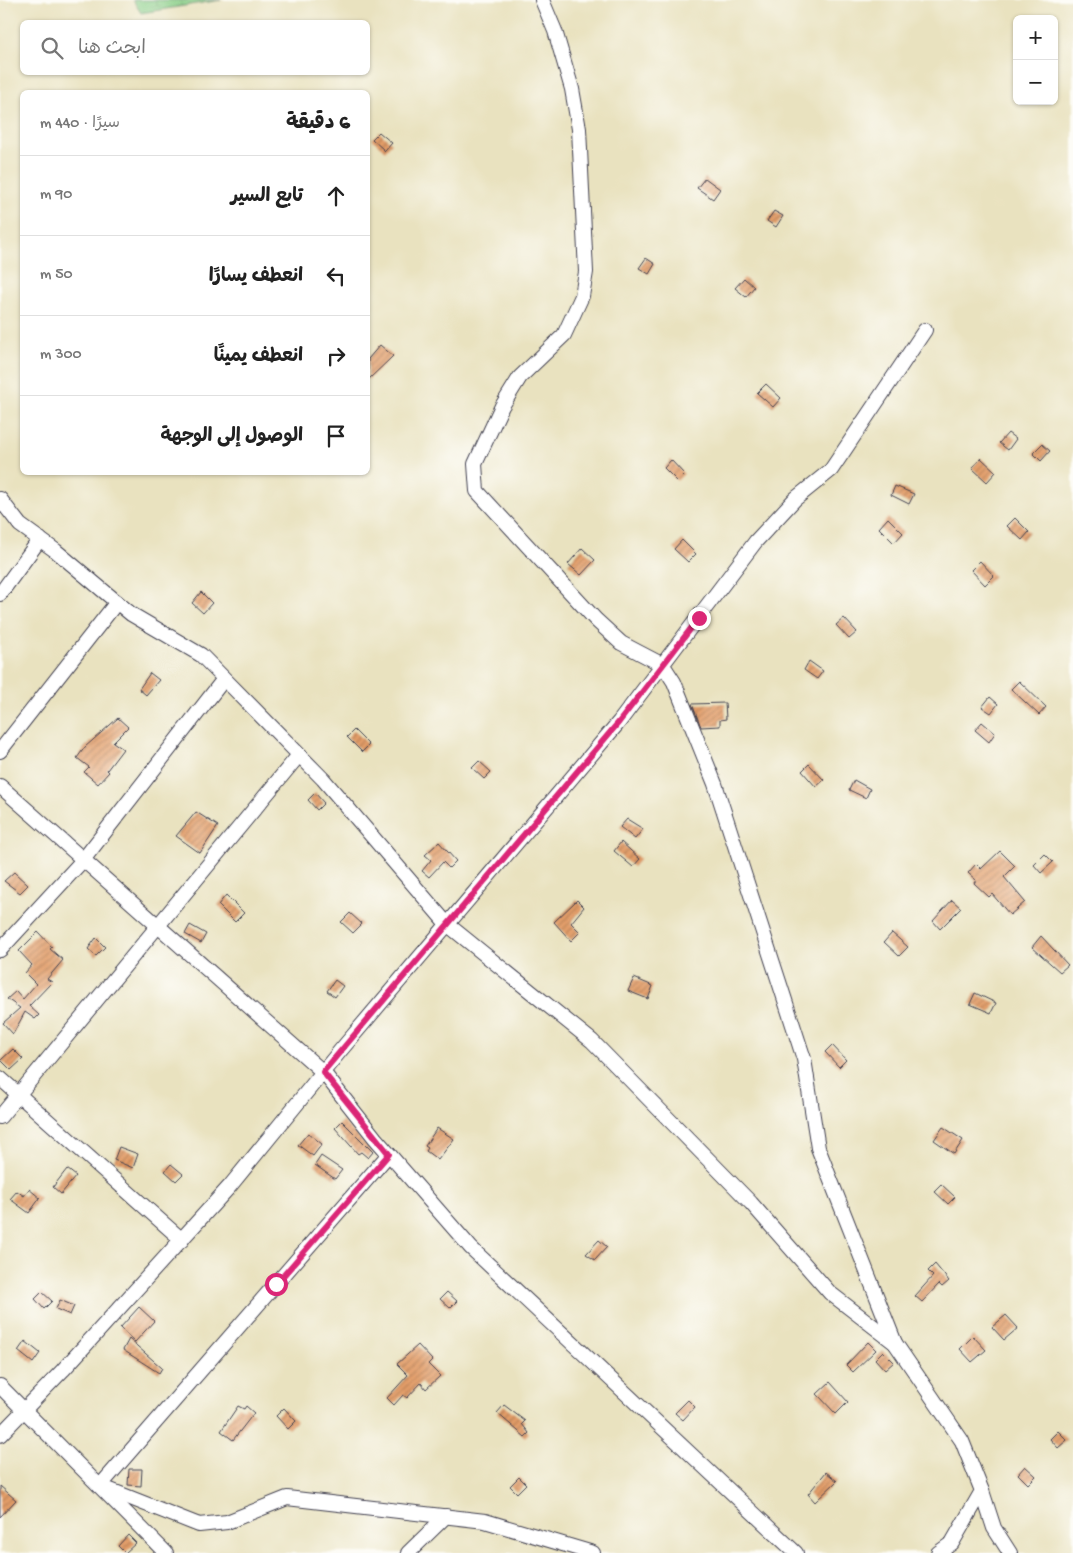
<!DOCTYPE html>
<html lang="ar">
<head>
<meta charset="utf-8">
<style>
	body { margin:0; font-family:"Gochi Hand","Playpen Sans Arabic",sans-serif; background:#f6f6f6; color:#222; direction:rtl }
	.controls { position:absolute; right:15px; top:15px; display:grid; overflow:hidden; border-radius:8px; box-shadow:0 1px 4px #0004 }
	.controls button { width:45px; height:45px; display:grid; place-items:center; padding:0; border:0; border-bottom:1px solid #e0e0e0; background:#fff; color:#222; font:25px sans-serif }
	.stop { position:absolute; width:15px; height:15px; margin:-11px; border:4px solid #db2777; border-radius:50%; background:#fff }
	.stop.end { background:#db2777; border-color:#fff; box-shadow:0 1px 5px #0008 }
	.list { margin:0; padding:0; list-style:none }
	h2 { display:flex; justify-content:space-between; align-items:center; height:65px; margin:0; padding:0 20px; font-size:21px }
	h2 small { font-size:16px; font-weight:400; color:#767676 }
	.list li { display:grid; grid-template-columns:32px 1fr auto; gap:15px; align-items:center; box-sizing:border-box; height:80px; padding:0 20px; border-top:1px solid #e0e0e0 }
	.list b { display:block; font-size:19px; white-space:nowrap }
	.list em { font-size:16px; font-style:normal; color:#767676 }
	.icon { flex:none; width:28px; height:28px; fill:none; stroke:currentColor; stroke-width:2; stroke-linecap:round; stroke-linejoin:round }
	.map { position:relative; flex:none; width:1073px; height:1553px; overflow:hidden; direction:ltr }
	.search { position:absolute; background:#fff; box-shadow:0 1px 4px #0004; left:20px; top:20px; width:350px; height:55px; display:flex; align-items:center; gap:12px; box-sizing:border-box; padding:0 18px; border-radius:8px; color:#767676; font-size:19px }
	.panel { position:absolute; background:#fff; box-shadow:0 1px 4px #0004; left:20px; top:90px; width:350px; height:385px; border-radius:8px; direction:rtl }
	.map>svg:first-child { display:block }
	.wetland { fill:url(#wetland-marsh); stroke:#567861 }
	.building { fill:url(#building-hatch) }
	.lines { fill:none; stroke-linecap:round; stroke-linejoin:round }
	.street-casing { stroke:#403f4f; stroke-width:16 }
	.street { stroke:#fff; stroke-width:14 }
	.route { stroke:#db2777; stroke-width:6 }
</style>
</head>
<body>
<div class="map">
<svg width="1073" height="1553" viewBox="0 0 1073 1553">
	<defs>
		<pattern id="wetland-marsh" width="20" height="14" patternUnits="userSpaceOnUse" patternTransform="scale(1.25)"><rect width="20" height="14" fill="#89ce87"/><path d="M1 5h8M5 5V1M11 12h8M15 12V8" fill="none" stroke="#76b175"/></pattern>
		<pattern id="building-hatch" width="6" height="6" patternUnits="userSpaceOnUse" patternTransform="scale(1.25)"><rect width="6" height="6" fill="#e29c67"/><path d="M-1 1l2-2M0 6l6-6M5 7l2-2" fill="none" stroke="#b77f56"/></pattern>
	</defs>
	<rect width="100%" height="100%" fill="#fdfcf7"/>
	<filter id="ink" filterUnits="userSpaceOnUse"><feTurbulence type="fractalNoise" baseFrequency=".02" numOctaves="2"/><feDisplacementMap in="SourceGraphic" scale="10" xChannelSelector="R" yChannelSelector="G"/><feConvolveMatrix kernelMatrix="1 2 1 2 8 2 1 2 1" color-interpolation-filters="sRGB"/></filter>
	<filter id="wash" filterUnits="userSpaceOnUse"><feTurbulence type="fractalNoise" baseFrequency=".0096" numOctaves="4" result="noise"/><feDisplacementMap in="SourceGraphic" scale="20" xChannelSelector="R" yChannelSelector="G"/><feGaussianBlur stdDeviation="1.12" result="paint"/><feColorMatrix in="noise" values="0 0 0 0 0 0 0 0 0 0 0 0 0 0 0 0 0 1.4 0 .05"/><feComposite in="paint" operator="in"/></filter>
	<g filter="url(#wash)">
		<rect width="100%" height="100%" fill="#e9e2bf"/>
		<polygon class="wetland" points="133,0 221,0 141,13"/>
		<g id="blocks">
			<g class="building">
				<polygon points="379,132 392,143 385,151 372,139"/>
				<polygon points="705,178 720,189 713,199 697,188"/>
				<polygon points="774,211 783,216 776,227 767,221"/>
				<polygon points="646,258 655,264 649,274 639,268"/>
				<polygon points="744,278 754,287 746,297 735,288"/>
				<polygon points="380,345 393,356 368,380 368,359"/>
				<polygon points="766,384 781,398 773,407 757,393"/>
				<polygon points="1008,433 1016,439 1008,450 999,443"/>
				<polygon points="1042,444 1050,451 1041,461 1033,453"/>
				<polygon points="981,458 996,472 987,482 972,468"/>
				<polygon points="671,460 684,474 677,481 664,468"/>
				<polygon points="895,486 914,494 909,504 891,495"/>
				<polygon points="888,518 903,533 894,543 879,528"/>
				<polygon points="1015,518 1029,532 1022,540 1007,526"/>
				<polygon points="682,540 696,554 688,562 674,549"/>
				<polygon points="582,548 595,560 581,575 568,564"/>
				<polygon points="980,561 994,576 985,585 971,570"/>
				<polygon points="201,592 212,603 203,613 192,603"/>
				<polygon points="844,618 857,632 849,639 836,625"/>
				<polygon points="809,661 823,671 817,679 804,670"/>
				<polygon points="150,673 159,680 146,695 139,689"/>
				<polygon points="1019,681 1046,707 1039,715 1011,689"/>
				<polygon points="990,697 998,704 991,713 982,707"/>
				<polygon points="725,703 726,719 720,720 720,726 701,727 692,704"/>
				<polygon points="118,718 128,727 113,742 123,749 107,770 109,772 98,784 84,772 89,767 77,758 85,747"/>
				<polygon points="982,722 995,733 989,742 975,730"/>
				<polygon points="354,730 369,745 362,752 347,737"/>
				<polygon points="479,761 491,772 484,779 472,768"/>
				<polygon points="809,764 824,780 816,787 802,771"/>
				<polygon points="854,780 870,789 866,798 849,790"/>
				<polygon points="315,793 324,803 317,810 308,800"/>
				<polygon points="196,812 218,826 200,853 176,836"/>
				<polygon points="627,819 643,829 635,839 620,827"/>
				<polygon points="439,842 456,861 449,868 443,862 429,877 422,871 431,860 425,855"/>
				<polygon points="621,842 640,859 633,867 614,851"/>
				<polygon points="1000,851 1015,866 1004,877 1025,902 1010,915 992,894 989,897 974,883 976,880 968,873 976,864 981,869"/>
				<polygon points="1045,854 1053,862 1041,873 1034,865"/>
				<polygon points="14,872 28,885 20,893 4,881"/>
				<polygon points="226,895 244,913 235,922 218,905"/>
				<polygon points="577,900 584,907 571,923 580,932 571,941 554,922"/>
				<polygon points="952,900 961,908 940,929 933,921"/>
				<polygon points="350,913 362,924 353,933 341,922"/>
				<polygon points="190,925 206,934 201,943 185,934"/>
				<polygon points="38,932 52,947 50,949 63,960 47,979 52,982 29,1006 39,1015 35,1019 25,1012 13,1034 3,1023 20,1008 7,999 16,991 23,999 36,984 25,973 32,965 19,951"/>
				<polygon points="892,933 908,947 899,956 884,942"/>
				<polygon points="1041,936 1068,965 1060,972 1032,947"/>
				<polygon points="96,938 105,947 96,956 88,949"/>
				<polygon points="634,978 653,986 648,999 628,991"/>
				<polygon points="335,980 343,986 335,997 327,991"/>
				<polygon points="975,993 996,1003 991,1013 970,1004"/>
				<polygon points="832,1045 846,1060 839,1067 825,1052"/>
				<polygon points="13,1049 23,1059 11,1070 1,1060"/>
				<polygon points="342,1121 373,1152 368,1158 361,1152 358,1154 335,1128"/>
				<polygon points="943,1127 963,1140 954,1154 934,1140"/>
				<polygon points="437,1128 454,1139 438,1160 426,1151 428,1148 425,1146"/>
				<polygon points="308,1133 322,1144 313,1156 298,1145"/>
				<polygon points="119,1147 138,1154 133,1168 114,1160"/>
				<polygon points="321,1156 342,1170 335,1179 315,1165"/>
				<polygon points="171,1164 183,1174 176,1181 165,1171"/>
				<polygon points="67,1169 76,1176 61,1194 53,1187"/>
				<polygon points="941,1184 955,1197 948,1204 934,1191"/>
				<polygon points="29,1189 40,1198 29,1213 10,1199 17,1191 24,1196"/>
				<polygon points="599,1240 607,1247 595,1260 586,1254"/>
				<polygon points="935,1264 949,1281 942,1287 939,1284 922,1302 915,1296 933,1276 928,1271"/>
				<polygon points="42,1292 52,1301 44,1309 35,1299"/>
				<polygon points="447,1292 457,1301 450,1308 440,1299"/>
				<polygon points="60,1300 74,1306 70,1315 56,1309"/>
				<polygon points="139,1307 154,1321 135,1342 120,1328"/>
				<polygon points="1006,1315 1018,1328 1004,1340 992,1327"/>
				<polygon points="973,1336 986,1350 972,1362 960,1349"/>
				<polygon points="129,1339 162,1368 159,1373 123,1350"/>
				<polygon points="25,1341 40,1353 33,1363 18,1351"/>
				<polygon points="868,1342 876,1350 853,1372 846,1365"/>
				<polygon points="418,1345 432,1360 428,1364 440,1376 426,1389 421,1383 407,1398 403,1395 394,1405 387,1398 408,1375 397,1364"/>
				<polygon points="883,1351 894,1362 885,1370 875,1359"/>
				<polygon points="830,1382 848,1402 836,1414 817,1394"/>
				<polygon points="688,1400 695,1407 683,1420 675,1413"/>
				<polygon points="504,1405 525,1421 522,1424 529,1433 525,1437 497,1413"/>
				<polygon points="238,1406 244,1409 246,1406 254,1413 233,1440 221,1431"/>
				<polygon points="284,1408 296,1421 288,1429 276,1416"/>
				<polygon points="1058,1431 1067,1440 1058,1448 1050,1439"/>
				<polygon points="1025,1466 1036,1476 1028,1484 1018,1474"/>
				<polygon points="129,1469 142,1469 141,1486 128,1485"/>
				<polygon points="826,1472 837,1481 815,1502 808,1494"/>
				<polygon points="519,1477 526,1484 517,1493 510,1486"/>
				<polygon points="0,1486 16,1500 0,1517"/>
				<polygon points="128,1535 136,1543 125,1553 118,1546"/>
			</g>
		</g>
	</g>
	<g filter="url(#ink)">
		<use href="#blocks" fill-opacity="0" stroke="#403f4f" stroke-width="1"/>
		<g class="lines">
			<g class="street-casing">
				<g id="street">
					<polyline points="542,0 555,31 572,89 579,129 586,272 582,296 564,335 520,377 502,406 475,464 477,491 596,620 621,643 663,665 674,682 715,784 804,1059 818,1148 895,1343"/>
					<polyline points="0,499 20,525 56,551 131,614 201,655 323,779 447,924 592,1041 751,1203 830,1293 895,1343 962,1441 982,1491 952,1543 938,1553"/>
					<polyline points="0,594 40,539"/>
					<polyline points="0,751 117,602"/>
					<polyline points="0,786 323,1072 375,1138 471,1248 796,1553"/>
					<polyline points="0,950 83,860 224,679"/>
					<polyline points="0,1078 182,1240"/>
					<polyline points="0,1117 299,755"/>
					<polyline points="389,1154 100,1486 199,1525 227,1522 287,1498 485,1521 593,1553"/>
					<polyline points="0,1386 166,1553"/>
					<polyline points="0,1435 63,1370 230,1186 340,1051 619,722 756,541 795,499 831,470 925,330"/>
					<polyline points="982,1491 994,1528 1010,1553"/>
					<polyline points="408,1553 446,1516"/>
				</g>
			</g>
			<use href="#street" class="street"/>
		</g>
	</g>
	<g class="lines" filter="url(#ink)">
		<polyline class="route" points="276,1284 389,1154 323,1072 619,722 699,618"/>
	</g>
</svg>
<div class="controls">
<button>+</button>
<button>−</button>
</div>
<div class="stop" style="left:276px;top:1284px"></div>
<div class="stop end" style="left:699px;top:618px"></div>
<div class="search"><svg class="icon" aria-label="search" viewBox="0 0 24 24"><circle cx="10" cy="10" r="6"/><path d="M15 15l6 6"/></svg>ابحث هنا</div>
<section class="panel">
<h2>6 دقيقة<small>سيرًا · 440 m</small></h2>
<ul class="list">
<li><svg class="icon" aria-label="ahead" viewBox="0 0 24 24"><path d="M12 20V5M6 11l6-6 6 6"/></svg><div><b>تابع السير</b></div><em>90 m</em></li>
<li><svg class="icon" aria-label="left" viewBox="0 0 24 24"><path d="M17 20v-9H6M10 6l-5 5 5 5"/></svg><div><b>انعطف يسارًا</b></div><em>50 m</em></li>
<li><svg class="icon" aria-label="right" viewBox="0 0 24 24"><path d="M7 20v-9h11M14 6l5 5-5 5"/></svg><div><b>انعطف يمينًا</b></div><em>300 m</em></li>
<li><svg class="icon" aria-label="arrive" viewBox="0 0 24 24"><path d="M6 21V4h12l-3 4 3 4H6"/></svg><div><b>الوصول إلى الوجهة</b></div></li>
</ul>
</section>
</div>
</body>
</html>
